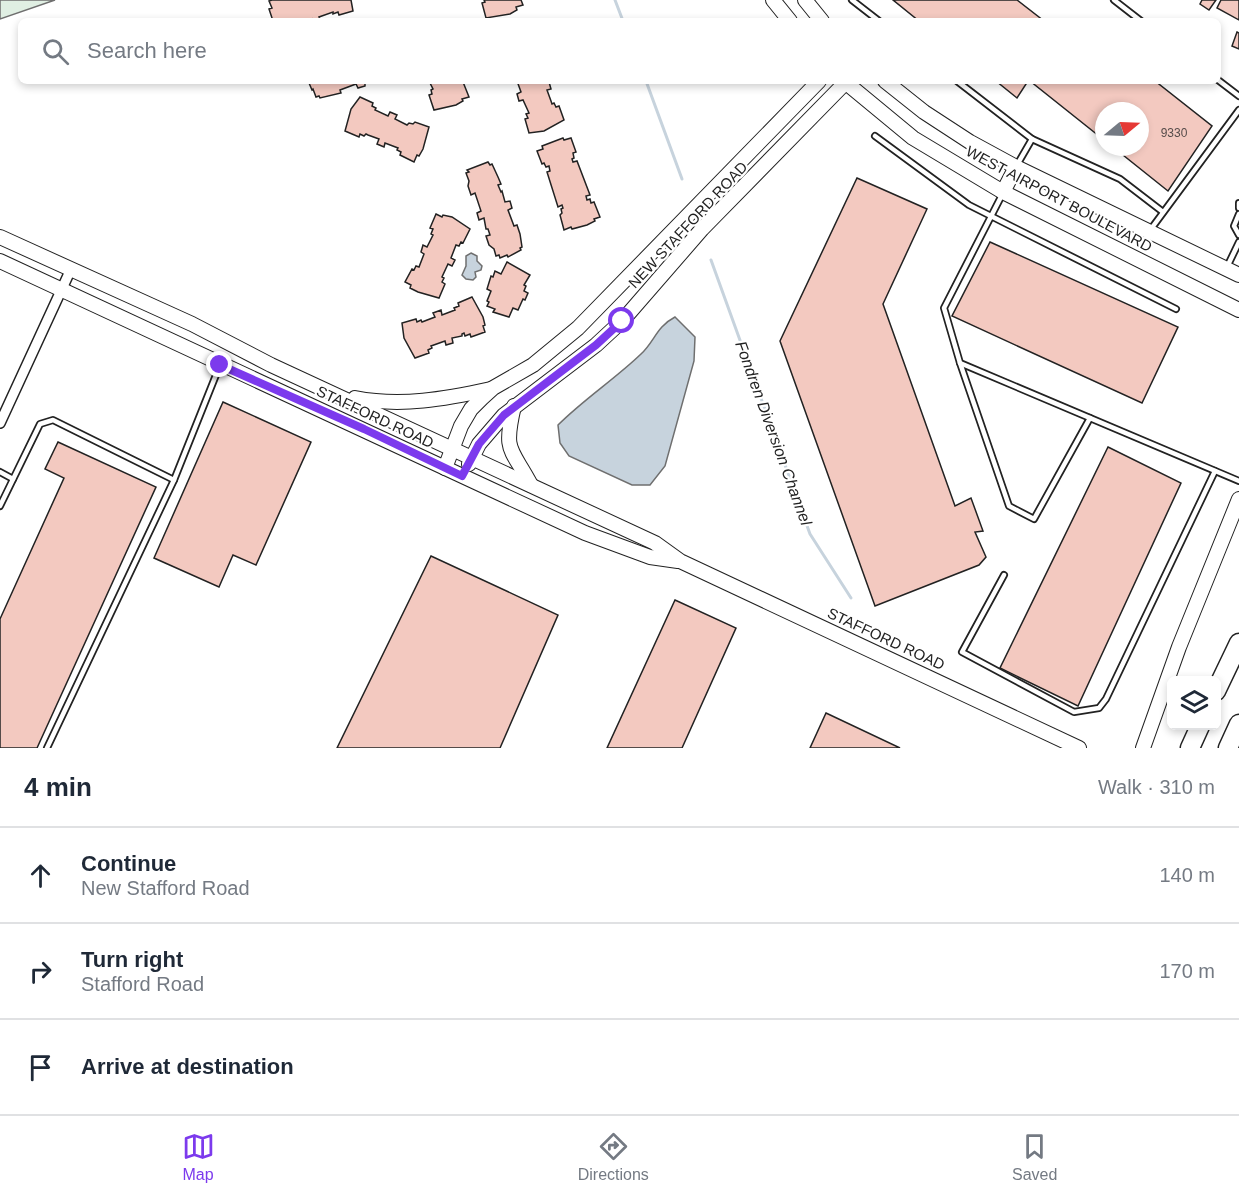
<!DOCTYPE html>
<html lang="en">
<head>
<meta charset="utf-8">
<style>
	body { margin:0; font-family:Arial,sans-serif; background:#f6f6f7; color:#1f2937 }
	.controls { position:absolute; right:18px; bottom:18px; display:grid; overflow:hidden; border-radius:9px; box-shadow:0 3px 9px #0003 }
	.controls button { width:54px; height:54px; display:grid; place-items:center; padding:0; border:0; border-bottom:2px solid #e0e1e3; background:#fff; color:#1f2937; font:30px sans-serif }
	.compass { position:absolute; left:1095px; top:102px; width:54px; height:54px; border-radius:50%; background:#fff; box-shadow:0 3px 9px #0003; rotate:71deg }
	.stop { position:absolute; width:18px; height:18px; margin:-14px; border:4px solid #7c3aed; border-radius:50%; background:#fff }
	.stop.end { background:#7c3aed; border-color:#fff; box-shadow:0 2px 6px #0008 }
	.list { margin:0; padding:0; list-style:none }
	h2 { display:flex; justify-content:space-between; align-items:center; height:78px; margin:0; padding:0 24px; font-size:26px }
	h2 small { font-size:20px; font-weight:400; color:#747a83 }
	.list li { display:grid; grid-template-columns:39px 1fr auto; gap:18px; align-items:center; box-sizing:border-box; height:96px; padding:0 24px; border-top:2px solid #e0e1e3 }
	.list b { display:block; font-size:22px; white-space:nowrap }
	.list p { margin:0; font-size:20px; white-space:nowrap; color:#747a83 }
	.list em { font-size:20px; font-style:normal; color:#747a83 }
	.icon { flex:none; width:33px; height:33px; fill:none; stroke:currentColor; stroke-width:2; stroke-linecap:round; stroke-linejoin:round }
	.map { position:relative; flex:none; width:1239px; height:748px; overflow:hidden }
	.search { position:absolute; background:#fff; box-shadow:0 3px 9px #0003; left:18px; right:18px; top:18px; height:66px; display:flex; align-items:center; gap:15px; box-sizing:border-box; padding:0 21px; border-radius:9px; color:#747a83; font-size:22px }
	.sheet { height:366px; background:#fff }
	nav { display:flex; justify-content:space-around; align-items:center; box-sizing:border-box; height:84px; border-top:2px solid #e0e1e3; background:#fff; font-size:16px; color:#747a83 }
	nav a { display:grid; justify-items:center; gap:3px }
	nav .on { color:#7c3aed }
	.map>svg:first-child { display:block }
	.green { fill:#e0efe3; stroke:#6f6f6f; stroke-width:1.5 }
	.water { fill:#c7d3dd; stroke:#6f6f6f; stroke-width:1.5 }
	.lines { fill:none; stroke-linecap:round; stroke-linejoin:round }
	.stream { stroke:#c7d3dd; stroke-width:3 }
	.building { fill:#f3c9c0; stroke:#222; stroke-width:1.5 }
	.lane-casing { stroke:#222; stroke-width:8 }
	.street-casing { stroke:#222; stroke-width:12 }
	.secondary-casing { stroke:#222; stroke-width:16 }
	.highway-casing { stroke:#222; stroke-width:21 }
	.lane { stroke:#fff; stroke-width:4.5 }
	.street { stroke:#fff; stroke-width:9 }
	.secondary { stroke:#fff; stroke-width:14 }
	.highway { stroke:#fff; stroke-width:18 }
	.route { stroke:#7c3aed; stroke-width:8 }
	.labels { text-anchor:middle; stroke-width:4.5; stroke-linejoin:round; paint-order:stroke }
	.number-label { font-size:12px; fill:#564c4a }
	.street-label { font-size:15px; fill:#222; stroke:#fff }
	.water-label { font-size:16px; font-style:italic; fill:#222; stroke:#fff }
</style>
</head>
<body>
<div class="map">
<svg width="1239" height="748" viewBox="0 0 1239 748">
	<rect width="100%" height="100%" fill="#fff"/>
	<polygon class="green" points="0,0 55,0 0,19"/>
	<g class="water">
		<polygon points="471,253 477,256 477,261 482,266 481,270 475,272 476,277 473,280 466,279 462,275 466,266 466,256"/>
		<path d="M675,317l20,20 -1,24 -29,105 -15,19h-18l-63,-29 -9,-13 -2,-18c26,-26 57,-46 83,-71 14,-13 15,-27 34,-37z"/>
	</g>
	<g class="lines">
		<g class="stream">
			<polyline points="615,0 623,21"/>
			<polyline points="646,81 682,179"/>
			<polyline points="711,260 810,534 851,598"/>
		</g>
	</g>
	<g class="building">
		<polygon points="272,0 351,0 353,11 339,15 338,12 333,14 333,12 319,17 321,21 313,21 312,19 310,21 273,21 269,9 272,8 269,1"/>
		<polygon points="484,0 521,0 523,5 516,7 517,10 510,14 486,18 482,3 485,2"/>
		<polygon points="893,0 1017,0 1044,21 919,21"/>
		<polygon points="1202,0 1216,0 1209,10 1200,4"/>
		<polygon points="1221,0 1239,0 1239,20 1217,8"/>
		<polygon points="1237,32 1239,33 1239,49 1232,46"/>
		<polygon points="311,81 365,81 365,86 358,88 356,84 340,90 341,93 320,98 319,96 316,97 313,89 312,90 309,83"/>
		<polygon points="429,81 463,82 469,97 462,99 463,101 456,105 434,110 429,95 432,94 431,90 433,89"/>
		<polygon points="517,81 544,81 545,83 549,82 551,89 547,90 551,101 552,104 554,103 556,107 559,106 564,120 544,131 529,133 525,119 528,118 526,114 529,113 523,100 519,101 517,94 521,92"/>
		<polygon points="996,81 1028,81 1017,98"/>
		<polygon points="1030,81 1155,81 1212,126 1168,191 1113,147 1140,147 1140,111 1104,111 1104,140"/>
		<polygon points="360,97 373,103 372,106 376,108 375,110 388,116 390,112 397,115 395,119 407,125 409,123 413,124 415,122 429,127 423,149 419,156 417,155 414,162 400,155 401,152 397,150 398,148 385,143 384,147 377,144 379,139 368,135 366,134 364,136 360,134 359,137 345,131 351,109"/>
		<polygon points="563,138 564,140 571,138 576,152 573,153 574,158 572,159 573,162 577,161 590,195 586,196 587,200 590,199 591,203 594,202 600,217 594,219 595,221 587,225 572,229 571,227 564,230 560,215 562,213 561,209 563,208 562,205 558,207 547,172 550,171 549,166 546,167 544,163 542,164 537,151 543,149 542,146"/>
		<polygon points="488,162 490,165 492,164 498,177 501,184 498,185 501,192 502,191 505,202 510,201 512,208 508,210 514,226 517,225 520,234 522,247 520,248 521,250 508,257 507,255 500,258 499,255 496,256 494,249 489,245 486,236 490,235 488,229 486,229 484,218 479,220 477,213 481,211 475,193 471,195 468,186 469,181 466,173 469,172 467,170"/>
		<polygon points="857,178 927,209 883,304 955,506 971,498 983,531 975,532 986,557 979,565 875,606 780,341"/>
		<polygon points="436,214 442,217 443,215 452,217 470,229 463,243 461,242 459,246 456,245 451,258 455,260 452,266 448,264 442,277 444,278 442,282 445,284 439,298 418,292 410,288 411,285 405,282 412,269 414,270 416,266 419,267 424,254 421,252 423,245 427,247 433,235 431,234 433,229 430,228"/>
		<polygon points="990,242 1178,327 1142,403 952,316"/>
		<polygon points="507,262 530,275 524,285 526,286 524,291 528,293 525,300 523,299 518,310 513,308 509,317 493,312 495,309 487,306 489,302 487,301 491,291 487,289 491,276 493,277 495,271 501,274"/>
		<polygon points="472,297 483,317 485,325 483,326 485,332 471,337 470,334 465,336 464,333 462,334 462,336 452,338 453,343 446,345 445,341 431,346 432,348 428,350 429,353 415,358 404,338 402,323 416,319 417,322 421,320 422,322 435,317 433,313 441,310 442,315 455,310 454,308 459,306 458,303"/>
		<polygon points="223,402 311,442 256,565 233,555 219,587 154,558"/>
		<polygon points="58,442 156,487 37,748 0,748 0,619 64,478 45,469"/>
		<polygon points="1108,447 1181,483 1078,706 1000,668"/>
		<polygon points="431,556 558,615 500,748 337,748"/>
		<polygon points="675,600 736,628 682,748 607,748"/>
		<polygon points="826,713 900,748 810,748"/>
	</g>
	<g class="lines">
		<g class="lane-casing">
			<g id="lane">
				<polyline points="852,0 879,21"/>
				<polyline points="1114,0 1141,21"/>
				<polyline points="1218,80 1239,96"/>
				<polyline points="957,81 1032,139 1120,179 1163,212"/>
				<polyline points="875,136 969,205 1176,309"/>
				<polyline points="1017,165 1032,139"/>
				<polyline points="1003,193 944,308 960,363 1239,481"/>
				<polyline points="1239,203 1239,208"/>
				<polyline points="1239,214 1234,226 1239,235"/>
				<polyline points="1151,229 1239,110"/>
				<polyline points="1227,267 1239,242"/>
				<polyline points="960,363 1009,506 1034,519 1090,418"/>
				<polyline points="0,472 13,479"/>
				<polyline points="0,506 40,424 53,420 174,480"/>
				<polyline points="1004,575 962,652 1074,712 1099,708 1106,699 1215,471"/>
				<polyline points="47,748 174,480 220,365"/>
			</g>
		</g>
		<g class="street-casing">
			<polyline id="street" points="0,423 71,269"/>
		</g>
		<g class="secondary-casing">
			<g id="secondary">
				<polyline points="773,0 790,21"/>
				<polyline points="805,0 822,21"/>
				<polyline points="844,81 913,138 1003,192 1239,310"/>
				<polyline points="885,81 924,112 970,142 1016,167 1239,275"/>
				<polyline points="1003,192 1016,167"/>
				<polyline points="0,237 192,324 271,365 655,543 680,561 1079,748"/>
				<polyline points="0,261 585,533 650,557 678,561"/>
				<path d="M355,398c46,9 90,1 136,-9"/>
				<path d="M514,406c-11,47 -3,41 17,79"/>
				<polyline points="469,464 479,444 504,415 596,345 623,320 702,229 847,81"/>
				<polyline points="445,468 461,426 471,409 482,398 493,388 533,365 578,328 819,81"/>
				<polyline points="1143,748 1179,647 1239,499"/>
			</g>
		</g>
		<g class="highway-casing">
			<g id="highway">
				<polyline points="1216,691 1239,643"/>
				<polyline points="1190,748 1200,726"/>
				<polyline points="1228,748 1239,724"/>
			</g>
		</g>
		<use href="#lane" class="lane"/>
		<use href="#street" class="street"/>
		<use href="#secondary" class="secondary"/>
		<use href="#highway" class="highway"/>
	</g>
	<g class="lines">
		<polyline class="route" points="220,365 364,429 462,476 479,444 504,415 596,345 622,321"/>
	</g>
	<g class="labels">
		<g class="number-label">
			<text x="1174" y="137">9330</text>
		</g>
		<g class="street-label">
			<text transform="translate(1059 199) rotate(28)" y="5">WEST AIRPORT BOULEVARD</text>
			<text transform="translate(688 225) rotate(-47)" y="5">NEW STAFFORD ROAD</text>
			<text transform="translate(375 417) rotate(25)" y="5">STAFFORD ROAD</text>
			<text transform="translate(886 639) rotate(25)" y="5">STAFFORD ROAD</text>
		</g>
		<g class="water-label">
			<text transform="translate(774 433) rotate(70)" y="6">Fondren Diversion Channel</text>
		</g>
	</g>
</svg>
<div class="controls">
<button><svg class="icon" aria-label="layers" viewBox="0 0 24 24"><path d="M12 4l9 5-9 5-9-5zM3 14l9 5 9-5"/></svg></button>
</div>
<svg class="compass" viewBox="-18 -18 36 36"><path d="M0-13l5 13h-10z" fill="#e53935"/><path d="M0 13l5-13h-10z" fill="#747a83"/></svg>
<div class="stop" style="left:622px;top:321px"></div>
<div class="stop end" style="left:220px;top:365px"></div>
<div class="search"><svg class="icon" aria-label="search" viewBox="0 0 24 24"><circle cx="10" cy="10" r="6"/><path d="M15 15l6 6"/></svg>Search here</div>
</div>
<section class="sheet">
<h2>4 min<small>Walk · 310 m</small></h2>
<ul class="list">
<li><svg class="icon" aria-label="ahead" viewBox="0 0 24 24"><path d="M12 20V5M6 11l6-6 6 6"/></svg><div><b>Continue</b><p>New Stafford Road</p></div><em>140 m</em></li>
<li><svg class="icon" aria-label="right" viewBox="0 0 24 24"><path d="M7 20v-9h11M14 6l5 5-5 5"/></svg><div><b>Turn right</b><p>Stafford Road</p></div><em>170 m</em></li>
<li><svg class="icon" aria-label="arrive" viewBox="0 0 24 24"><path d="M6 21V4h12l-3 4 3 4H6"/></svg><div><b>Arrive at destination</b></div></li>
</ul>
</section>
<nav>
<a class="on"><svg class="icon" aria-label="map" viewBox="0 0 24 24"><path d="M3 6l6-2 6 2 6-2v14l-6 2-6-2-6 2zM9 4v14M15 6v14"/></svg>Map</a>
<a><svg class="icon" aria-label="directions" viewBox="0 0 24 24"><path d="M12 3l9 9-9 9-9-9zM9 14v-3h6M13 9l2 2-2 2"/></svg>Directions</a>
<a><svg class="icon" aria-label="saved" viewBox="0 0 24 24"><path d="M7 4h10v16l-5-4-5 4z"/></svg>Saved</a>
</nav>
</body>
</html>
